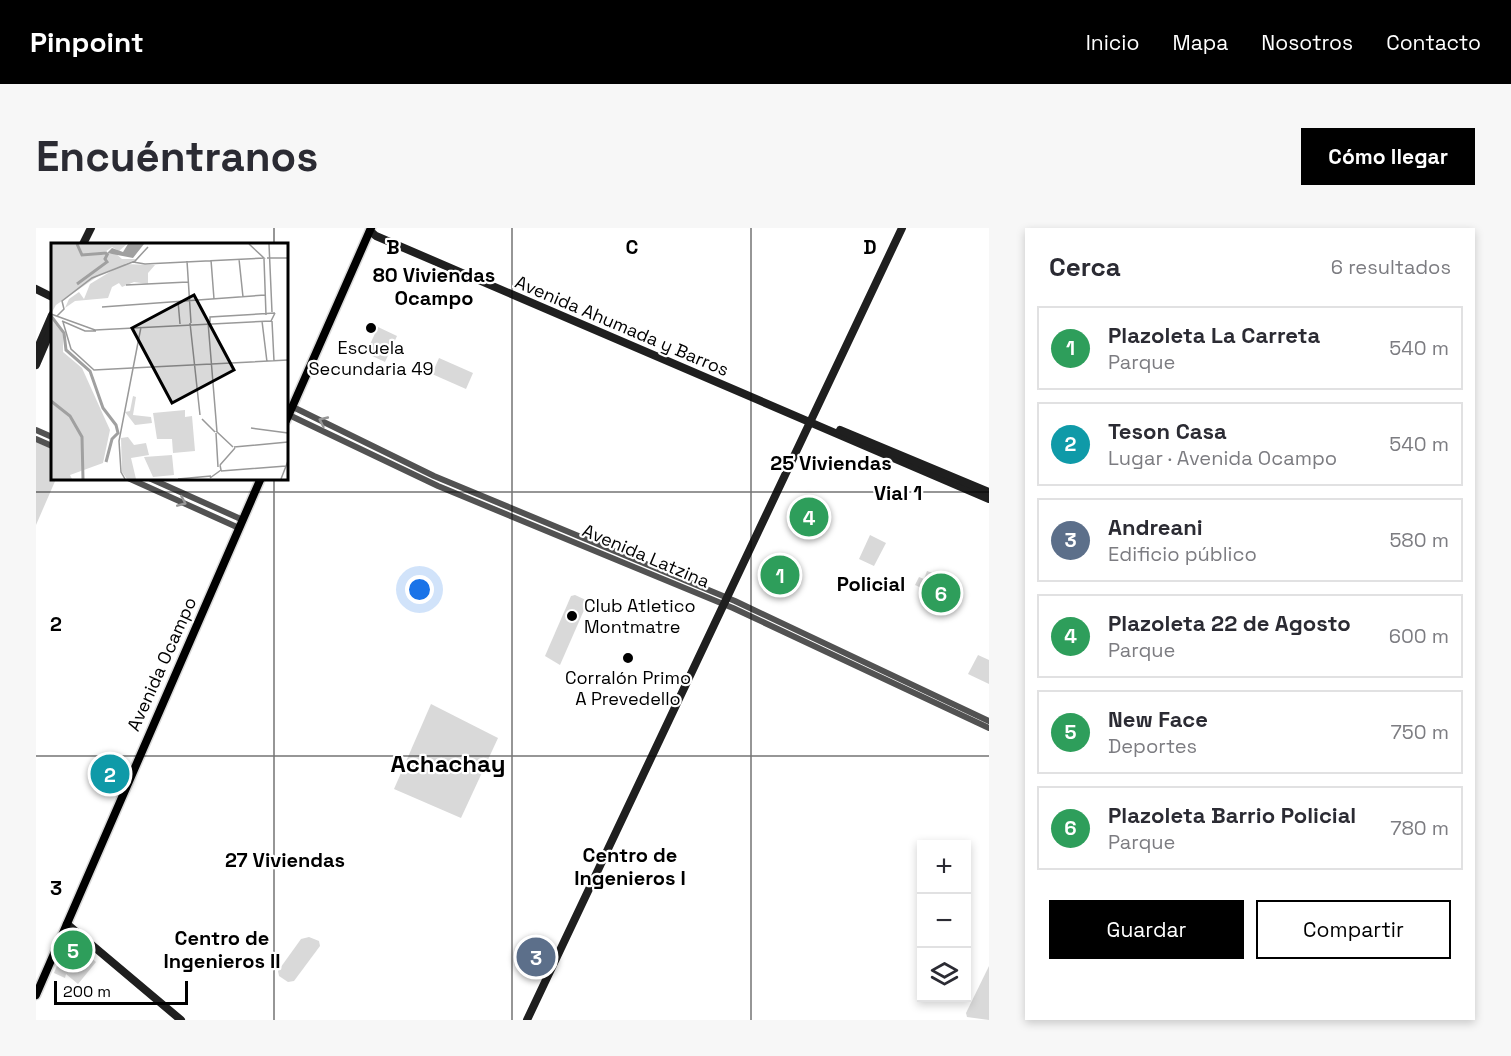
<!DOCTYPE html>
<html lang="es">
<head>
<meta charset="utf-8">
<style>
	body { margin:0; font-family:"Space Grotesk",sans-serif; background:#f7f7f7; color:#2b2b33 }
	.controls { position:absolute; right:18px; bottom:18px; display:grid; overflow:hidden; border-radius:0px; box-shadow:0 3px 9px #0003 }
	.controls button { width:54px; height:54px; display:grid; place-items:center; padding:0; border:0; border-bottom:2px solid #e1e1e2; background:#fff; color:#2b2b33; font:30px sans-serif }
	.scale { position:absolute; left:18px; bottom:15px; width:134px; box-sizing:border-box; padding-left:6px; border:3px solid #000; border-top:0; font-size:16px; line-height:21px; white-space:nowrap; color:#000; -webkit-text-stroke:4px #fff; paint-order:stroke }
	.you { position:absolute; left:384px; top:362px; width:21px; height:21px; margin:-15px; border:4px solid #fff; border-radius:50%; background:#1a73e8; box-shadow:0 0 0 9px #1a73e833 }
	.badge { display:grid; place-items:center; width:39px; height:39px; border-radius:50%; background:#000; color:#fff; font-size:20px; font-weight:700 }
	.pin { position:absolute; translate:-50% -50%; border:3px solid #fff; box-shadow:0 2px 6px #0006 }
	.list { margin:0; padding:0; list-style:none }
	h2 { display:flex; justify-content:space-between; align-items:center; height:78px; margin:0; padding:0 24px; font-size:26px }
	h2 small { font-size:20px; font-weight:400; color:#7c7c81 }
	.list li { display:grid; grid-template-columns:39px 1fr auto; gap:18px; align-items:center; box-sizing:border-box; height:84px; margin:0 12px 12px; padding:0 12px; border:2px solid #e1e1e2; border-radius:0px }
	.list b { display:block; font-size:22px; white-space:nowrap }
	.list p { margin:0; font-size:20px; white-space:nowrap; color:#7c7c81 }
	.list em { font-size:20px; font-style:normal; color:#7c7c81 }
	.actions { display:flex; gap:12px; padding:18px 24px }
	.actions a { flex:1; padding:14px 0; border:2px solid #000; border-radius:0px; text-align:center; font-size:21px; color:#000 }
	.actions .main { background:#000; color:#fff }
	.icon { flex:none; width:33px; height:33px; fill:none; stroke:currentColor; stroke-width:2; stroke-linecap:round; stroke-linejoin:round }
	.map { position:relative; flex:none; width:953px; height:792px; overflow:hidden; border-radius:0px }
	header { display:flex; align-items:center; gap:36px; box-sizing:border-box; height:84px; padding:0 30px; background:#000; color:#fff }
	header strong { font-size:28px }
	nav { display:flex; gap:33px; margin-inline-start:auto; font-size:21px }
	.intro { display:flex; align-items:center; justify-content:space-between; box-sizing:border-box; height:144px; padding:0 36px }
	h1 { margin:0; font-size:42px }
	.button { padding:15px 27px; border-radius:0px; background:#000; color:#fff; font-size:21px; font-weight:700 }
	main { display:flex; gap:36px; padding:0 36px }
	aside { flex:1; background:#fff; border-radius:0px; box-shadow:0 3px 9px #0003 }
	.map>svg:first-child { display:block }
	.green { fill:#d9d9d9 }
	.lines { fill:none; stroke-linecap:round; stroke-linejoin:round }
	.primary-casing { stroke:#dbdbdb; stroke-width:11 }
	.tertiary { stroke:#525252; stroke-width:6 }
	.secondary { stroke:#1f1f1f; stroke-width:8 }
	.primary { stroke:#000; stroke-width:8 }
	.oneway { stroke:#979797 }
	.grid { fill:none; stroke:#000; stroke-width:1.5; stroke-opacity:0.55 }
	.poi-dot { fill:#000; stroke:#fff; stroke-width:2 }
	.labels { text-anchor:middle; stroke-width:4.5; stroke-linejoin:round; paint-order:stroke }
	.street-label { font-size:18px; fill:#000; stroke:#fff }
	.poi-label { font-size:18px; fill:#000; stroke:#fff }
	.neighbourhood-label { font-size:20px; font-weight:bold; fill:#000; stroke:#fff }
	.district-label { font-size:24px; font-weight:bold; fill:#000; stroke:#fff }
	.inset-river { fill:none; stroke:#a0a0a0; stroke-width:3 }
	.inset-road { fill:none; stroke:#999; stroke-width:1.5 }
	.view { fill:#000; fill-opacity:0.15; stroke:#000; stroke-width:3 }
	.inset-edge { fill:none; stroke:#000; stroke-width:3 }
	.grid-label { font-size:20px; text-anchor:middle; font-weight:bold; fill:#000; stroke:#fff; stroke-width:4.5; stroke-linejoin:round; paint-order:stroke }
</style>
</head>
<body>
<header>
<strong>Pinpoint</strong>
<nav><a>Inicio</a><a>Mapa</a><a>Nosotros</a><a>Contacto</a></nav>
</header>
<div class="intro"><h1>Encuéntranos</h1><a class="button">Cómo llegar</a></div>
<main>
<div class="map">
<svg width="953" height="792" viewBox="0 0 953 792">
	<rect width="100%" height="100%" fill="#fff"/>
	<g class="green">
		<polygon points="342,99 361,108 349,134 330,125"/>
		<polygon points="403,130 437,145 430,161 396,146"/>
		<polygon points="0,214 16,221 16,250 20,251 0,297"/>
		<polygon points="834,307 850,315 838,338 823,331"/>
		<polygon points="891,343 920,353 911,372 879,357 883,349 888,351"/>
		<polygon points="539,367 552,373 524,437 509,428 535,368"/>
		<polygon points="942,427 953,432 953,456 932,446"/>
		<polygon points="395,476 462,510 425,590 358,561"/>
		<polygon points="273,709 283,713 284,718 258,753 252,754 243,748 242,743 265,711"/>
		<polygon points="32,711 60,734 42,756 30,746 29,750 18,745"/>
		<polygon points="953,738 953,792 931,789 930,785"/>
	</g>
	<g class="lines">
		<g class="primary-casing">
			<g id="primary">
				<polyline points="250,193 335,0"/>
				<polyline points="0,767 225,250"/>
			</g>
		</g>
		<g class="tertiary">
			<polyline points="257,179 398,248 699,373 953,493"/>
			<polyline points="253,187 402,258 697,380 953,500"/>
			<polyline points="0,202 16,209"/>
			<polyline points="0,211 16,218"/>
			<polyline points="92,250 203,300"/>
			<polyline points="113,250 207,292"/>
		</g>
		<g class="secondary">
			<polyline points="334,3 340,8 953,271"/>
			<polyline points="47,16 55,0"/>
			<polyline points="0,61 16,69"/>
			<polyline points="0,124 16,87"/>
			<polyline points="0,137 16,100"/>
			<polyline points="804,202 953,264"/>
			<polyline points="31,696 145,792"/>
			<polyline points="491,792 866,0"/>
		</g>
		<use href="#primary" class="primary"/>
	</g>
	<defs><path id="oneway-chevron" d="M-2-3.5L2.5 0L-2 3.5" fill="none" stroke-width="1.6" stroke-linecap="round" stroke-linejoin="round" transform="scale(1.5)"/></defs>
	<g class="oneway">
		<use href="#oneway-chevron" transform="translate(287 193) rotate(-155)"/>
		<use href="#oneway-chevron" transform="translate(146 274) rotate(23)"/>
	</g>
	<path class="grid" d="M238,0v16M476,0v792M715,0v792M238,250v542M0,264h953M0,528h953"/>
	<g class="poi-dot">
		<circle cx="335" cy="100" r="6"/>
		<circle cx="536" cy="388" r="6"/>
		<circle cx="592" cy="430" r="6"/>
	</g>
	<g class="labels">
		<g class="street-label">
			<text transform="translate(586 98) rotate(23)" y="6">Avenida Ahumada y Barros</text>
			<text transform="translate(610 328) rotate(23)" y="6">Avenida Latzina</text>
			<text transform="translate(126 436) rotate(-66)" y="6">Avenida Ocampo</text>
		</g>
		<g class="poi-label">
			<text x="335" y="126">Escuela<tspan x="335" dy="21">Secundaria 49</tspan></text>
			<text x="548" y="384" text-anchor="start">Club Atletico<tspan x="548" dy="21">Montmatre</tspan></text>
			<text x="592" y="456">Corralón Primo<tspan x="592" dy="21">A Prevedello</tspan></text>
		</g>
		<g class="neighbourhood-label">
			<text x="398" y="54">80 Viviendas<tspan x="398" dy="23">Ocampo</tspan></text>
			<text x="795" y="242">25 Viviendas</text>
			<text x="862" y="272">Vial 1</text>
			<text x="835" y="363">Policial</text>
			<text x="594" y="634">Centro de<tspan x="594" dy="23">Ingenieros I</tspan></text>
			<text x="249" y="639">27 Viviendas</text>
			<text x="186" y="717">Centro de<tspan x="186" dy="23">Ingenieros II</tspan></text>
		</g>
		<g class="district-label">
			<text x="412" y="544">Achachay</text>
		</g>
	</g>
	<g transform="translate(15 15)">
		<rect width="237" height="237" fill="#fff"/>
		<path d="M0,1h76l-8,7 -7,-4 -11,8 14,-2 7,6h15l-36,15 -45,31 -4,7zM72,21l32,1 -7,8v11l-14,-2 -12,5 -3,-4 -7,4 -4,11 -33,3 -10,7 4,-9 10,-7 5,7 6,-15zM0,76l12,15v18l19,16 28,62 -7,33 -33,12 2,4h-21zM82,153l3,1 -3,18 18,2 1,6 -17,2 -10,-13 5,-1zM134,167v7l7,-1 3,35 -22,2 -1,-14h-15l-4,-26zM77,194l6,8 12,-2 3,12 -18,3 5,21h-9l-5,-7 -1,-34zM121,212l2,20 -21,2 -9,-20z" fill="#d9d9d9"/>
		<path d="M77,1h16l-11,14 -26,-5 5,-5 11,4z" fill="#a0a0a0"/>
		<path class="inset-river" d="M26,1l5,11 25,-2M26,41l30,-22 -2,-3 3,-6M0,73l13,17 2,17 24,21 13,37 13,17 2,8 -6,6 -6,23M0,158l19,15 12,21 1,42"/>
		<path class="inset-road" d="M218,1l3,68M216,15h21M188,16l4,38M213,16l2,56M160,17l3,39M136,18l4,62M82,19l12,2 119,-6 -15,-14M75,42l62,-3M127,58l2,23M51,64l163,-12M0,71l44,16 176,-9 4,-8M6,73l7,-7 -2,-8 30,-23 43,-17 13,-14M11,78l23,10h11M211,78l5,41M221,78l2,40M12,79l8,27 23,21 38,-2M157,79l9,110M159,79v-5l65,-4M139,80l10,92M81,125l156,-8M151,176l13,13M200,185l37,5M165,188l17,16M165,190l2,34M183,204l54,-5M169,222l15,-17M170,228l65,-5M159,235l11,-8 -1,-5M74,236l-4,-7 -2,-31 22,-114M127,236l33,-3M230,236l7,-18"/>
		<path class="view" d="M143,52l40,75 -62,33 -40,-75z"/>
		<rect width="237" height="237" class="inset-edge"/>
	</g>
	<g class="grid-label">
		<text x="357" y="26">B</text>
		<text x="596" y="26">C</text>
		<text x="834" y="26">D</text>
		<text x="20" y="403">2</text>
		<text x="20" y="667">3</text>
	</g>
</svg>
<div class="controls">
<button>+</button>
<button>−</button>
<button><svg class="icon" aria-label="layers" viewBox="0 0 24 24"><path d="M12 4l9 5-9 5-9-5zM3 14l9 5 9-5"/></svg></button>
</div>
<div class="scale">200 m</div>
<div class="you"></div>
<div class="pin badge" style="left:744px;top:347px;background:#2e9e5b">1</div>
<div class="pin badge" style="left:74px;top:546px;background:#0f9aa8">2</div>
<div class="pin badge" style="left:500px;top:729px;background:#5c6f8a">3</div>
<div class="pin badge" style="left:773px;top:289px;background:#2e9e5b">4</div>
<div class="pin badge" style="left:37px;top:722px;background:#2e9e5b">5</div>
<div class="pin badge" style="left:905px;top:365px;background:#2e9e5b">6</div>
</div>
<aside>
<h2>Cerca<small>6 resultados</small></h2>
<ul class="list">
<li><span class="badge" style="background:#2e9e5b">1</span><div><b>Plazoleta La Carreta</b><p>Parque</p></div><em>540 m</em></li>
<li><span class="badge" style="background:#0f9aa8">2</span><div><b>Teson Casa</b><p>Lugar · Avenida Ocampo</p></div><em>540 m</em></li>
<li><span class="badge" style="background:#5c6f8a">3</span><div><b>Andreani</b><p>Edificio público</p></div><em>580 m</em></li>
<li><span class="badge" style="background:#2e9e5b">4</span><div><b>Plazoleta 22 de Agosto</b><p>Parque</p></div><em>600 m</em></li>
<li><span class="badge" style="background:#2e9e5b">5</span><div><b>New Face</b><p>Deportes</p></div><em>750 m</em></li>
<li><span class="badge" style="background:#2e9e5b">6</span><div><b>Plazoleta Barrio Policial</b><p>Parque</p></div><em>780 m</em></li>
</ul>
<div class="actions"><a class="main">Guardar</a><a>Compartir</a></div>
</aside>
</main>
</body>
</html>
